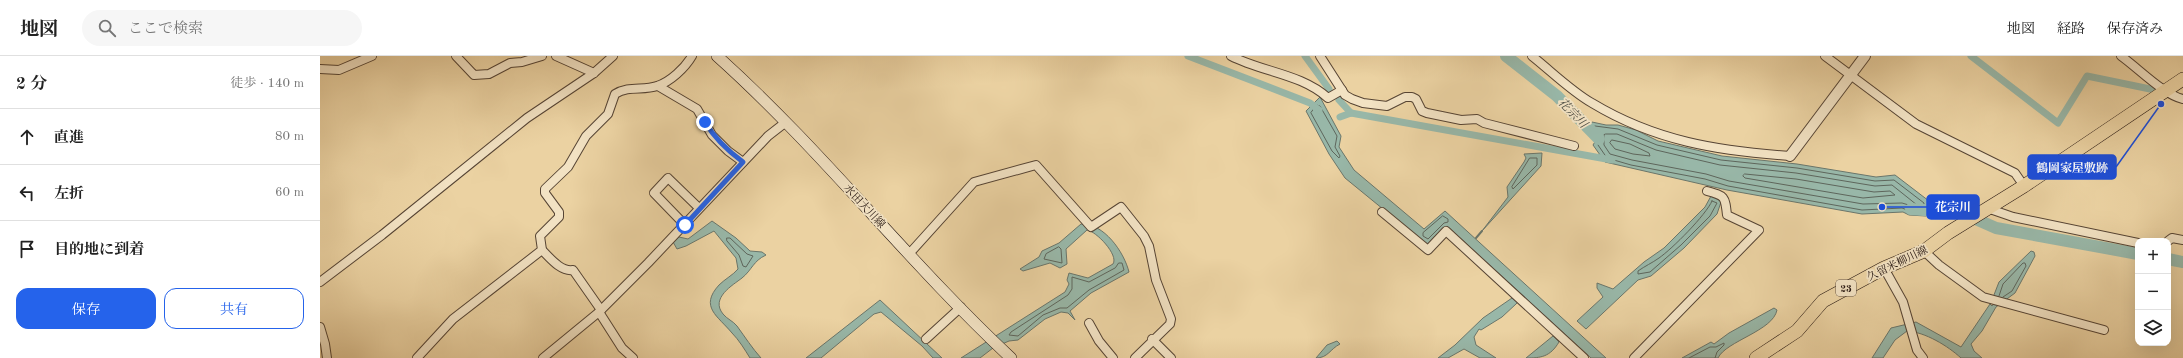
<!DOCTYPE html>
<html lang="ja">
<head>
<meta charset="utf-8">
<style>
	body { margin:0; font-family:"Old Standard TT","Noto Serif JP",serif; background:#f6f6f6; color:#222 }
	.controls { position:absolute; right:12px; bottom:12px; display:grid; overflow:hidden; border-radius:8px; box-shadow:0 4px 16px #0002 }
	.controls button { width:36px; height:36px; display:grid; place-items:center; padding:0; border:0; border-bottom:1px solid #e0e0e0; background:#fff; color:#222; font:20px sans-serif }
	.stop { position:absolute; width:12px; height:12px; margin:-9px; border:3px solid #2563eb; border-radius:50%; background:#fff }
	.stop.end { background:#2563eb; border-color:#fff; box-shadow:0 1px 4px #0008 }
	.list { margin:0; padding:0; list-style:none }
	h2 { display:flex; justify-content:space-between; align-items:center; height:52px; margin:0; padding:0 16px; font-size:17px }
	h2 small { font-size:13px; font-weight:400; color:#767676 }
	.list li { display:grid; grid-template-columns:26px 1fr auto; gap:12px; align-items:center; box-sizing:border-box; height:56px; padding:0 16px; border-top:1px solid #e0e0e0 }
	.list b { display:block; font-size:15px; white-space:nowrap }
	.list em { font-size:13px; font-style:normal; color:#767676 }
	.actions { display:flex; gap:8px; padding:12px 16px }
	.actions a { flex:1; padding:9px 0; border:1px solid #2563eb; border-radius:12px; text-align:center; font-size:14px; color:#2563eb }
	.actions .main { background:#2563eb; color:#fff }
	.icon { flex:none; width:22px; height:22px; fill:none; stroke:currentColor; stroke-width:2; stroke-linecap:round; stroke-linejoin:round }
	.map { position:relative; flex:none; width:1863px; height:302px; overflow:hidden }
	header { display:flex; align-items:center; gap:24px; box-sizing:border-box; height:56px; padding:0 20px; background:#fff; border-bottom:1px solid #e0e0e0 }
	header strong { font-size:19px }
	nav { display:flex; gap:22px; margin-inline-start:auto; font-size:14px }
	.search { width:280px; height:36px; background:#f6f6f6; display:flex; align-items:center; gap:10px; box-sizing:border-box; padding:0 14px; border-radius:22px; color:#767676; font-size:15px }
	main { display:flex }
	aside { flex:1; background:#fff }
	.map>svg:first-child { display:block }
	.water { fill:#98b7a8; stroke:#6a766b }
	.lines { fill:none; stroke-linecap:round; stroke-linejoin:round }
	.shore { stroke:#5e665c; stroke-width:1 }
	.stream { stroke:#6a766b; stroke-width:2 }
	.canal { stroke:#98b7a8; stroke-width:7 }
	.river { stroke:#98b7a8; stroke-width:12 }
	.minor-casing { stroke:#564434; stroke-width:10 }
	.tertiary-casing { stroke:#564434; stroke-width:12 }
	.secondary-casing { stroke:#241510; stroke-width:12 }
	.primary-casing { stroke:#241510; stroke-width:14 }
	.minor { stroke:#f2e2c3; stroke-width:8 }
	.tertiary { stroke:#f2e2c3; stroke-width:10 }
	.secondary { stroke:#f2e2c3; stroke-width:11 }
	.primary { stroke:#ebd2a2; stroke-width:13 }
	.route { stroke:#2563eb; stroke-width:5 }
	.labels { text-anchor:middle; stroke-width:3.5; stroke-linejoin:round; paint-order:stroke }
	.shield { fill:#f2e2c3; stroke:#625246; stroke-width:1 }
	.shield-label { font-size:10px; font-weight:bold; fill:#241510 }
	.street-label { font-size:11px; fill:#241510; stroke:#f2e2c3 }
	.water-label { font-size:12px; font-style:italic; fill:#4d4e45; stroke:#f2e2c3 }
	.leader { fill:none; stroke:#1d4ed8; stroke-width:1.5 }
	.callout-dot { fill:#1d4ed8; stroke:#f2e2c3; stroke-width:1.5 }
	.callout { fill:#1d4ed8; stroke:#1d4ed8; stroke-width:1.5 }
	.callout-label { font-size:12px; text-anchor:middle; font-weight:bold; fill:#fff }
</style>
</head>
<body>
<header>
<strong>地図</strong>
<div class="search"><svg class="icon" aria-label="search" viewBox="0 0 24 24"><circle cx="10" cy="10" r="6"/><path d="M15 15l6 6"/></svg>ここで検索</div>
<nav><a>地図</a><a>経路</a><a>保存済み</a></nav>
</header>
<main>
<aside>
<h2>2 分<small>徒歩 · 140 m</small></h2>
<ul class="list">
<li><svg class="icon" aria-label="ahead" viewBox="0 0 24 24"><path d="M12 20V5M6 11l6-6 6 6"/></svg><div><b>直進</b></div><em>80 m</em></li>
<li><svg class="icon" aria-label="left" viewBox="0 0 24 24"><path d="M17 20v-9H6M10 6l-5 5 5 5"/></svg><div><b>左折</b></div><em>60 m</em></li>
<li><svg class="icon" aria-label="arrive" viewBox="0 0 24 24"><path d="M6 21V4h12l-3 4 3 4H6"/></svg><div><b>目的地に到着</b></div></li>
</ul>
<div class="actions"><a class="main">保存</a><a>共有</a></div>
</aside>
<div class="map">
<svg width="1863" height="302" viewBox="0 0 1863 302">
	<rect width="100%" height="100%" fill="#ebd2a2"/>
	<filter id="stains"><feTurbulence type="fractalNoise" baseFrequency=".005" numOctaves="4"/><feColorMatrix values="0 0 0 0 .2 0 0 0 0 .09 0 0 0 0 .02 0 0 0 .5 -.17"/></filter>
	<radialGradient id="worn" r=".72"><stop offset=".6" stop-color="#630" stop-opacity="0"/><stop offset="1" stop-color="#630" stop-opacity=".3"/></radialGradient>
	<g class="water">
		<polygon points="1000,41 1021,80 1019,91 1034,114 1104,173 1125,155 1286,302 1271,302 1127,170 1107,189 1025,122 1009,98 986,55"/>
		<polygon points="1272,66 1286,69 1298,69 1316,74 1338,85 1402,100 1477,108 1556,121 1575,119 1609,145 1606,160 1589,159 1583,156 1542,158 1407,134 1285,106 1273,89 1276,84 1266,74"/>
		<polygon points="1222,97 1221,110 1162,175 1188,141 1187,131 1204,106 1206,102 1204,98"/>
		<polygon points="1391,140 1400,144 1401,146 1397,158 1364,192 1331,220 1318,224 1266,273 1257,265 1283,241 1277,232 1277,227 1293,233 1324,206 1344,192 1385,151"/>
		<path d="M392,165l24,17 14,13 12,1 4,3c-13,6 -14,15 -24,23 -9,7 -32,20 -19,36 4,5 10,7 14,12 8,11 15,22 24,32h-11c-5,-8 -11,-18 -18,-25 -14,-17 -33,-26 -13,-48 6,-6 14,-10 19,-16l-2,-11 -22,-27 -28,15 -9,3 -4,-7 6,-5 9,2z"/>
		<path d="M761,168c23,-1 43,28 48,48l-38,21 -21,18 5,9 -7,-7 -7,-1 -16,7 -27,21 -9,1 -16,7 -13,10h-19l104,-66 4,-8 -2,-4 2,-7 19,5 25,-14c6,-9 -17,-33 -26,-34l-21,19 1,15 -7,4 -10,-5 -27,8 -3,-2 19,-12 3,-6 17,-8z"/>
		<path d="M1711,195l3,1 1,4 -20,37 -19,14 -14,24 -11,13 3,7 8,7h-21c-13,-12 -36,-26 -54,-27l-12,9 -12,18h-11l19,-30 25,-6 45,25 29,-43 2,2 3,-4 -3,-2 7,-18z"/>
		<polygon points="1192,242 1198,246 1196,248 1182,261 1161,274 1159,273 1154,281 1156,289 1176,302 1160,302 1144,293 1128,302 1118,302 1135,289 1163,262"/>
		<polygon points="560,244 622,302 613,302 602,290 561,256 554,258 501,302 486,302"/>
		<path d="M1454,252l3,2c-4,21 -51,31 -59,48h-36l29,-16 3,2 15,-11z"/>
		<path d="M1233,280l6,6c-9,15 -18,16 -33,16z"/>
		<path d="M1017,285l3,3c-10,5 -12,14 -24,14l11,-13z"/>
	</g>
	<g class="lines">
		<g class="shore">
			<polygon points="997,49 1000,50 1017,80 1015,91 1020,100 1019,102 1012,95 991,57"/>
			<polygon points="1275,70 1298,73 1337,89 1401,104 1477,112 1555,125 1574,124 1604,147 1603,154 1590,155 1582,152 1542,154 1408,130 1385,123 1311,109 1287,102 1278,89 1279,82 1272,74"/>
			<polygon points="1286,78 1297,78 1336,94 1400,109 1476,117 1555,130 1572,129 1597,149 1592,150 1582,147 1543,148 1409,125 1386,118 1312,104 1290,98 1284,89 1284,79"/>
			<polygon points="1292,84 1310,88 1329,97 1330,100 1313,98 1295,93 1290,87"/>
			<polygon points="1210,102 1217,102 1217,109 1193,133 1192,131"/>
			<polygon points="1425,118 1476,123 1554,136 1570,135 1575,139 1543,142 1425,122 1423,120"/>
			<path d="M1392,145l5,2 -7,13 -29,29 -31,27 -12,2v-3c7,-5 14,-8 21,-13 13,-9 47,-43 53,-57z"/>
			<polygon points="1123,160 1128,163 1128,166 1124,167 1108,183 1103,180 1103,177"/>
			<polygon points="407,182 410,182 427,198 433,200 426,211 423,210 419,199 407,185"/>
			<polygon points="739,191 741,193 742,207 724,203 726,198"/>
			<polygon points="799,207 802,207 804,214 769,234 747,252 740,252 723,259 698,280 689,279 691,276 748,239 752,233 752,221 769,226 795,212"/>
			<polyline points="1679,240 1683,228 1703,207 1705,207 1706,210 1692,235 1683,241"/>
			<polyline points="1369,302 1390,291 1396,291 1404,287 1404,289 1397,296 1395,302"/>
		</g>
		<polyline class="stream" points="1156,182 1162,175"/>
		<g class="canal">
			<polyline points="868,0 990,47 999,54"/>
			<polyline points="985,0 1009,33"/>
			<polyline points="1651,0 1738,67 1767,20 1835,34"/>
			<polyline points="1019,44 1031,57"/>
			<polyline points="1020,61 1031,57 1292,104"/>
		</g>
		<g class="river">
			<polyline points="1186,0 1237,40 1279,83"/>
			<polyline points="1591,153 1642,157 1676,172 1818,198"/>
			<polyline points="1848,203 1863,206"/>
		</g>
		<g class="minor-casing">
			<g id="minor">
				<polyline points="136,0 154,19 169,18 190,7 202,6 222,0"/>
				<polyline points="236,0 274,17"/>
				<path d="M911,0c31,16 71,18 97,42l14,-8"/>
				<polyline points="1000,0 1025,39 1032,43 1043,47 1067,50 1085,41 1092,41 1096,43 1102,55 1107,57 1141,64 1157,63 1164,67 1254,90"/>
				<path d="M1212,0c19,15 39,35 60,47 63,38 126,48 198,53"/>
				<polyline points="1505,0 1596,68 1695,117 1704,130"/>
				<path d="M1801,0c17,12 43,39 62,43"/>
				<polyline points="0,13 19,14 52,0"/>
				<polyline points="338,30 377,53 392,79 408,95 423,106"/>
				<polyline points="1667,152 1693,161 1818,187"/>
				<polyline points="1062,156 1108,194 1126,175 1264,302"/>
				<polyline points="365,169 334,137 348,122 379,152"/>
				<polyline points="1848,185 1852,182 1863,184"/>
				<path d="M222,194c8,8 19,22 31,20l28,40"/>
				<polyline points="1604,195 1619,209 1663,241 1784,274"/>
				<polyline points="589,198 654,126 716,109 771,171 801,151 824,180 829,190 836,224 851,263 850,268 815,302"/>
				<polyline points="1564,212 1583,246 1597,294 1603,302"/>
				<polyline points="0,226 62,179 207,62 274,17 293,0"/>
				<polyline points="279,256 328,207 448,80 466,66"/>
				<polyline points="769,267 779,285 793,302"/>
				<polyline points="0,271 5,288 7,302"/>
				<polyline points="606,283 641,251"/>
				<polyline points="832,283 851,302"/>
				<path d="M97,302l36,-39 89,-69 -2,-14 19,-19v-5l-14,-19v-4l23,-22 18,-31 22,-22 7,-20c14,-9 28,-3 42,-8 13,-4 28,-18 35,-30"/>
				<polyline points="223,302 279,256 302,292 313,302"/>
				<path d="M1314,302l125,-128 -32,-15c-2,-19 -2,-19 -20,-24"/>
			</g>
		</g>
		<g class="tertiary-casing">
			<polyline id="tertiary" points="1470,100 1545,0"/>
		</g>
		<g class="secondary-casing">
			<path id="secondary" d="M397,0c105,94 191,206 294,302"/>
		</g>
		<g class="primary-casing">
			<polyline id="primary" points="1436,302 1477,275 1503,245 1564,212 1604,195 1628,177 1704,130 1863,23"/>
		</g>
		<use href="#minor" class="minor"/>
		<use href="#tertiary" class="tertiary"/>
		<use href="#secondary" class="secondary"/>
		<use href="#primary" class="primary"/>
	</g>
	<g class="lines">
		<path class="route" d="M365,169l58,-63c-15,-11 -28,-23 -38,-40"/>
	</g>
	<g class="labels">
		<rect class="shield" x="1516" y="224" width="20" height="16" rx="3"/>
		<g class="shield-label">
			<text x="1526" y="236">23</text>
		</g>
		<g class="street-label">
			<text transform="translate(545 150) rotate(47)" y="4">水田大川線</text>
			<text transform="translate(1577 207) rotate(-26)" y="4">久留米柳川線</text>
		</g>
		<g class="water-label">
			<text transform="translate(1253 57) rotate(46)" y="4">花宗川</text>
		</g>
	</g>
	<path class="leader" d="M1841 48L1796 111M1562 151L1607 151"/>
	<g class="callout-dot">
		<circle cx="1841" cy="48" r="4"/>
		<circle cx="1562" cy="151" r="4"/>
	</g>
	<g class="callout">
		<rect x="1708" y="99" width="88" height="24" rx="4"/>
		<rect x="1607" y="139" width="52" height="24" rx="4"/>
	</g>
	<g class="callout-label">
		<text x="1752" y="116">鶴岡家屋敷跡</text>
		<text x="1633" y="155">花宗川</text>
	</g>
	<rect width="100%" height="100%" filter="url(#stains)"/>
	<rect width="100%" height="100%" fill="url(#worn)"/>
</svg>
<div class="controls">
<button>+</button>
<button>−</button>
<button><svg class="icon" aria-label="layers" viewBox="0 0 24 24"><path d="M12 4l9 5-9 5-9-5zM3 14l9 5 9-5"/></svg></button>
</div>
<div class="stop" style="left:365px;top:169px"></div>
<div class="stop end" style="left:385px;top:66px"></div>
</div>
</main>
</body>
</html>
